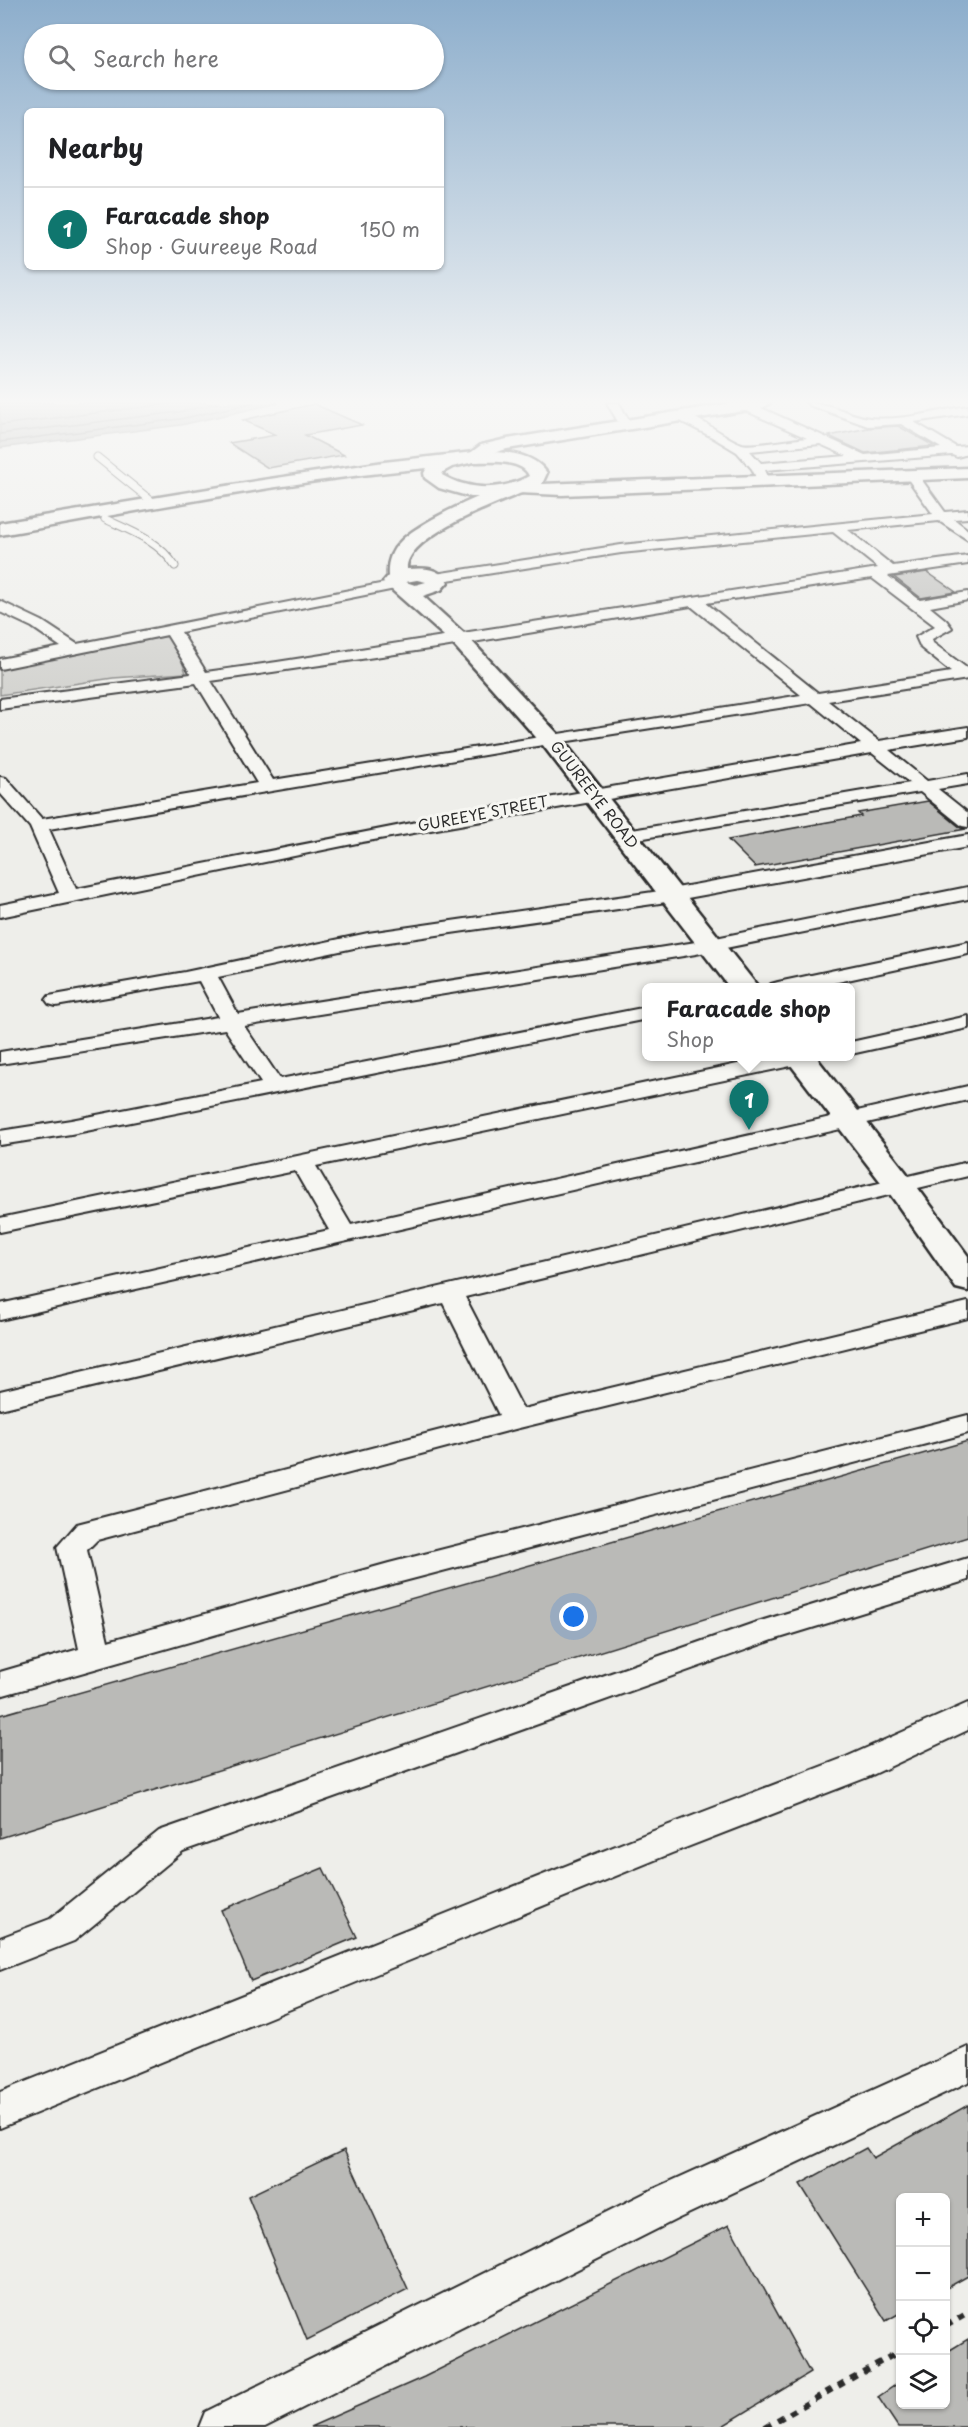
<!DOCTYPE html>
<html lang="en">
<head>
<meta charset="utf-8">
<style>
	body { margin:0; font-family:"Playpen Sans",sans-serif; background:#f6f6f6; color:#202124 }
	.controls { position:absolute; right:18px; bottom:18px; display:grid; overflow:hidden; border-radius:9px; box-shadow:0 2px 4px #0004 }
	.controls button { width:54px; height:54px; display:grid; place-items:center; padding:0; border:0; border-bottom:2px solid #e0e0e0; background:#fff; color:#202124; font:30px sans-serif }
	.you { position:absolute; left:574px; top:1617px; width:21px; height:21px; margin:-15px; border:4px solid #fff; border-radius:50%; background:#1a73e8; box-shadow:0 0 0 9px #1a73e833 }
	.badge { display:grid; place-items:center; width:39px; height:39px; border-radius:50%; background:#0f766e; color:#fff; font-size:20px; font-weight:700 }
	.pin { position:absolute; translate:-50% -50px; filter:drop-shadow(0 2px 3px #0008) }
	.pin::after { content:''; position:absolute; top:32px; width:21px; height:18px; background:inherit; clip-path:polygon(0 0,100% 0,50% 100%) }
	.popup { position:absolute; left:642px; top:983px; width:213px; height:78px; box-sizing:border-box; display:grid; place-content:center; border-radius:9px; background:#fff; filter:drop-shadow(0 2px 4px #0005); font-size:20px; white-space:nowrap; color:#757577 }
	.popup b { font-size:22px; color:#202124 }
	.popup::after { content:''; position:absolute; left:50%; top:100%; margin-left:-12px; border:12px solid transparent; border-top-color:#fff }
	.list { margin:0; padding:0; list-style:none }
	h2 { display:flex; justify-content:space-between; align-items:center; height:78px; margin:0; padding:0 24px; font-size:26px }
	h2 small { font-size:20px; font-weight:400; color:#757577 }
	.list li { display:grid; grid-template-columns:39px 1fr auto; gap:18px; align-items:center; box-sizing:border-box; height:84px; padding:0 24px; border-top:2px solid #e0e0e0 }
	.list b { display:block; font-size:22px; white-space:nowrap }
	.list p { margin:0; font-size:20px; white-space:nowrap; color:#757577 }
	.list em { font-size:20px; font-style:normal; color:#757577 }
	.icon { flex:none; width:33px; height:33px; fill:none; stroke:currentColor; stroke-width:2; stroke-linecap:round; stroke-linejoin:round }
	.map { position:relative; flex:none; width:968px; height:2427px; overflow:hidden }
	.search { position:absolute; background:#fff; box-shadow:0 2px 4px #0004; left:24px; top:24px; width:420px; height:66px; display:flex; align-items:center; gap:15px; box-sizing:border-box; padding:0 21px; border-radius:33px; color:#757577; font-size:22px }
	.panel { position:absolute; background:#fff; box-shadow:0 2px 4px #0004; left:24px; top:108px; width:420px; height:162px; border-radius:9px }
	.map>svg:first-child { display:block }
	.green { fill:#cececa; stroke:#7c7c7a; stroke-width:1.5 }
	.water { fill:#a6a6a3; stroke:#757573; stroke-width:1.5 }
	.lines { fill:none; stroke-linecap:round; stroke-linejoin:round }
	.shore { stroke:#5c5c5b; stroke-width:1.5 }
	.building { fill:#babab7; stroke:#2b2b2b; stroke-width:1.5 }
	.lane-casing { stroke:#2b2b2b; stroke-width:9 }
	.street-casing { stroke:#2b2b2b; stroke-width:4 }
	.secondary-casing { stroke:#2b2b2b; stroke-width:5 }
	.primary-casing { stroke:#2b2b2b; stroke-width:5 }
	.path { stroke:#2b2b2b; stroke-width:6; stroke-dasharray:7 7; stroke-linecap:butt }
	.lane { stroke:#f6f6f2; stroke-width:7 }
	.street { fill:#f6f6f2; fill-rule:evenodd }
	.secondary { fill:#f6f6f2; fill-rule:evenodd }
	.primary { fill:#f6f6f2; fill-rule:evenodd }
	.labels { text-anchor:middle; stroke-width:6; stroke-linejoin:round; paint-order:stroke }
	.far-street-label { font-size:15px; fill:#2b2b2b; stroke:#f6f6f2 }
</style>
</head>
<body>
<div class="map">
<svg width="968" height="2427" viewBox="0 0 968 2427">
	<rect width="100%" height="100%" fill="#eeeeea"/>
	<filter id="ink" filterUnits="userSpaceOnUse"><feTurbulence type="fractalNoise" baseFrequency=".0167" numOctaves="2"/><feDisplacementMap in="SourceGraphic" scale="12" xChannelSelector="R" yChannelSelector="G"/><feConvolveMatrix kernelMatrix="1 2 1 2 8 2 1 2 1" color-interpolation-filters="sRGB"/></filter>
	<g filter="url(#ink)">
		<polygon class="green" points="173,635 186,673 113,678 0,695 0,669"/>
		<polygon class="water" points="0,403 279,403 181,425 0,448"/>
		<g class="lines">
			<g class="shore">
				<polyline points="0,425 175,403"/>
				<polyline points="0,434 179,412 217,403"/>
				<polyline points="0,442 180,419 252,403"/>
			</g>
		</g>
		<g class="building">
			<polygon points="314,404 362,425 305,435 344,455 268,468 229,443 276,435 243,420"/>
			<polygon points="898,426 934,446 865,453 829,436 868,428"/>
			<polygon points="927,572 956,592 921,598 894,577"/>
			<polygon points="928,801 961,828 966,829 755,867 728,840 861,816 858,813"/>
			<polygon points="968,1441 968,1537 0,1838 0,1715"/>
			<polygon points="323,1868 357,1937 251,1981 221,1910"/>
			<polygon points="968,2105 968,2276 945,2289 945,2198 900,2198 900,2313 886,2321 800,2184 866,2148 873,2158"/>
			<polygon points="344,2150 408,2289 307,2340 248,2196"/>
			<polygon points="729,2225 810,2373 721,2427 310,2427 424,2377"/>
			<polygon points="968,2339 968,2427 898,2427 878,2397 900,2382 900,2404 945,2404 945,2353"/>
		</g>
		<g class="lines">
			<g class="lane-casing">
				<g id="lane">
					<polyline points="97,457 154,503"/>
					<path d="M105,519c26,12 54,22 70,47"/>
				</g>
			</g>
			<g class="street-casing">
				<g id="street">
					<polygon points="607,403 619,403 631,424 629,427 621,427"/>
					<path d="M742,403h8l115,52 76,-7 -40,-24 -33,2 -59,-21 -2,-2c27,0 42,13 63,15 32,3 67,-7 98,-12v8l-54,8 42,25 12,-1v8l-11,3 -5,-2 -187,15 5,11 -6,4 -5,-1 -7,-15 -15,-17 -25,-15 -40,-20 2,-3c20,-4 49,24 68,30 8,3 53,-5 65,-6l-65,-29zM820,444l27,12 -86,7 -11,-12z"/>
					<path d="M911,471l5,1 29,40 23,-2v8l-14,1 14,11v10l-29,-19 -91,9 45,36 75,-10v8l-80,12 32,24 48,-8v8l-38,7 16,13 6,8 -20,11 1,4 35,26v10l-140,22 51,40 89,-14v10l-79,13 38,31 41,-7v10l-30,5 30,24v14l-6,-1 -42,-34 -294,49 -6,-1 -3,-4 3,-4 6,-1 284,-48 -38,-30 -510,89 -362,75v-12l59,-12 -29,-66 -30,-34v-16l6,1 36,41 215,-36 -61,-100 -196,26v-10l191,-25 -24,-39 -167,34v-10l61,-12 -29,-20 -32,-15v-11l42,20 35,23 318,-63 7,4 -7,4 -214,43 25,40 71,-10 601,-94 -45,-36 -212,21 -186,29 -7,-4 7,-4 186,-29 312,-31 -28,-39zM872,578l63,48 -19,11 5,11 30,24 -133,21 -112,-90zM691,606l110,89 -528,85 -62,-99 232,-34zM811,703l50,41 -378,65 -407,80 -27,-60 488,-83z"/>
					<polygon points="968,835 968,847 660,903 368,945 218,977 238,1014 696,942 968,887 968,899 696,954 244,1026 280,1079 647,1007 647,1019 71,1134 0,1145 0,1131 71,1120 261,1083 225,1029 0,1064 0,1052 218,1017 199,981 56,1006 49,1004 46,1000 49,996 185,972 368,933 660,891"/>
					<polygon points="968,942 968,954 810,988 768,988 771,984 778,982"/>
					<polygon points="968,1016 968,1028 851,1054 851,1042"/>
					<polygon points="776,1056 820,1056 818,1061 810,1062 316,1166 351,1225 968,1086 968,1100 0,1320 0,1304 329,1230 295,1171 0,1232 0,1218"/>
					<polygon points="968,1162 968,1176 465,1297 523,1409 968,1302 968,1318 515,1429 97,1540 87,1550 108,1641 389,1563 968,1415 968,1433 389,1585 0,1696 0,1672 79,1649 57,1547 77,1524 499,1415 443,1303 0,1409 0,1391"/>
					<polygon points="968,1558 968,1580 773,1640 183,1851 74,1941 0,1970 0,1938 50,1919 159,1831 754,1623"/>
					<polygon points="968,1703 968,1730 868,1777 672,1853 0,2128 0,2092 648,1833 846,1757"/>
					<polygon points="968,2047 968,2082 675,2220 265,2427 199,2427 205,2412 647,2192"/>
				</g>
			</g>
			<g class="secondary-casing">
				<g id="secondary">
					<polygon points="732,403 770,403 762,408 507,449 493,453 474,462 468,461 465,457 481,445 507,439"/>
					<path d="M518,483l6,1 3,4 -3,4c-26,11 -119,44 -117,77 17,-1 31,-2 41,13l-7,8 -18,6 43,39 92,99 201,254h-29l-188,-244 -90,-101 -69,-61 5,-6c-1,-12 2,-24 12,-34 18,-20 91,-53 118,-59zM417,580l9,2 -11,3 -9,-3z"/>
					<polygon points="784,1056 815,1056 912,1180 968,1256 968,1291 956,1288 890,1194"/>
				</g>
			</g>
			<g class="primary-casing">
				<path id="primary" d="M474,452c25,0 57,-2 73,21l-5,11 426,-16v10l-406,17 -43,-2 -19,4h-29l-32,-9 -14,-10 -1,-5 3,-5c-143,13 -285,43 -427,67v-12l263,-43 121,-18zM474,462c16,0 49,-3 55,14 -27,15 -60,15 -87,-1l1,-3 9,-5z"/>
			</g>
			<g class="path">
				<polyline points="946,2326 968,2313"/>
				<polyline points="765,2427 900,2351"/>
			</g>
			<use href="#lane" class="lane"/>
			<use href="#street" class="street"/>
			<use href="#secondary" class="secondary"/>
			<use href="#primary" class="primary"/>
		</g>
	</g>
	<linearGradient id="sky" x2="0" y2="1"><stop stop-color="#8daecc"/><stop offset="0.54" stop-color="#f7f7f6"/><stop offset="1" stop-color="#f7f7f6" stop-opacity="0"/></linearGradient>
	<rect width="968" height="743" fill="url(#sky)"/>
	<g class="labels">
		<g class="far-street-label">
			<text transform="translate(594 795) rotate(52)" y="5">GUUREEYE ROAD</text>
			<text transform="translate(483 814) rotate(-11)" y="5">GUREEYE STREET</text>
		</g>
	</g>
</svg>
<div class="controls">
<button>+</button>
<button>−</button>
<button><svg class="icon" aria-label="locate" viewBox="0 0 24 24"><circle cx="12" cy="12" r="6"/><path d="M12 2v4M12 18v4M2 12h4M18 12h4"/></svg></button>
<button><svg class="icon" aria-label="layers" viewBox="0 0 24 24"><path d="M12 4l9 5-9 5-9-5zM3 14l9 5 9-5"/></svg></button>
</div>
<div class="you"></div>
<div class="pin badge" style="left:749px;top:1130px">1</div>
<div class="popup"><b>Faracade shop</b>Shop</div>
<div class="search"><svg class="icon" aria-label="search" viewBox="0 0 24 24"><circle cx="10" cy="10" r="6"/><path d="M15 15l6 6"/></svg>Search here</div>
<section class="panel">
<h2>Nearby<small></small></h2>
<ul class="list">
<li><span class="badge">1</span><div><b>Faracade shop</b><p>Shop · Guureeye Road</p></div><em>150 m</em></li>
</ul>
</section>
</div>
</body>
</html>
